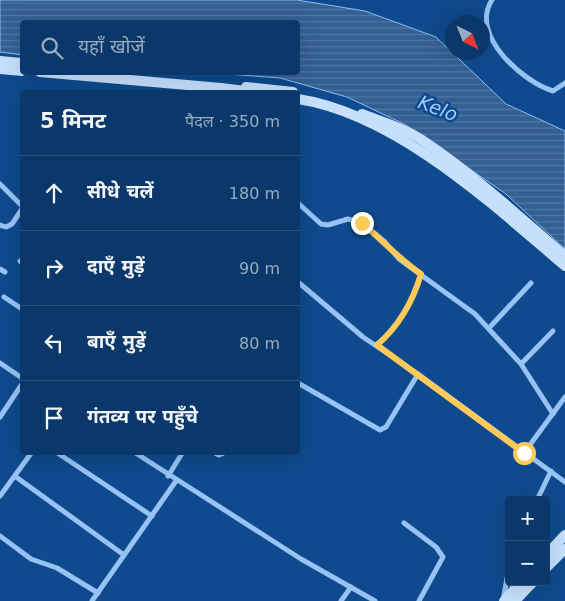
<!DOCTYPE html>
<html lang="hi">
<head>
<meta charset="utf-8">
<style>
	body { margin:0; font-family:"DejaVu Sans","Noto Sans Devanagari",sans-serif; background:#133f70; color:#f1f3f6 }
	.controls { position:absolute; right:15px; bottom:15px; display:grid; overflow:hidden; border-radius:5px; box-shadow:0 5px 20px #0002 }
	.controls button { width:45px; height:45px; display:grid; place-items:center; padding:0; border:0; border-bottom:1px solid #2a527e; background:#0a386a; color:#f1f3f6; font:25px sans-serif }
	.compass { position:absolute; left:445px; top:15px; width:45px; height:45px; border-radius:50%; background:#0a386a; box-shadow:0 5px 20px #0002; rotate:137deg }
	.stop { position:absolute; width:15px; height:15px; margin:-11px; border:4px solid #ffca58; border-radius:50%; background:#fff }
	.stop.end { background:#ffca58; border-color:#fff; box-shadow:0 1px 5px #0008 }
	.list { margin:0; padding:0; list-style:none }
	h2 { display:flex; justify-content:space-between; align-items:center; height:65px; margin:0; padding:0 20px; font-size:21px }
	h2 small { font-size:16px; font-weight:400; color:#99acc1 }
	.list li { display:grid; grid-template-columns:32px 1fr auto; gap:15px; align-items:center; box-sizing:border-box; height:75px; padding:0 20px; border-top:1px solid #2a527e }
	.list b { display:block; font-size:19px; white-space:nowrap }
	.list em { font-size:16px; font-style:normal; color:#99acc1 }
	.icon { flex:none; width:28px; height:28px; fill:none; stroke:currentColor; stroke-width:2; stroke-linecap:round; stroke-linejoin:round }
	.map { position:relative; flex:none; width:565px; height:601px; overflow:hidden }
	.search { position:absolute; background:#0a386a; box-shadow:0 5px 20px #0002; left:20px; top:20px; width:280px; height:55px; display:flex; align-items:center; gap:12px; box-sizing:border-box; padding:0 18px; border-radius:5px; color:#99acc1; font-size:19px }
	.panel { position:absolute; background:#0a386a; box-shadow:0 5px 20px #0002; left:20px; top:90px; width:280px; height:365px; border-radius:5px }
	.map>svg:first-child { display:block }
	.water { fill:url(#water-rules); stroke:#87bef7 }
	.lines { fill:none; stroke-linecap:round; stroke-linejoin:round }
	.street { stroke:#96c3f3; stroke-width:5 }
	.secondary { stroke:#c5dffd; stroke-width:10 }
	.route { stroke:#ffca58; stroke-width:6 }
	.labels { text-anchor:middle; stroke-width:5; stroke-linejoin:round; paint-order:stroke }
	.water-label { font-size:19px; font-style:italic; fill:#a1cdfb; stroke:#0e4a8d }
</style>
</head>
<body>
<div class="map">
<svg width="565" height="601" viewBox="0 0 565 601">
	<defs>
		<pattern id="water-rules" width="6" height="5" patternUnits="userSpaceOnUse" patternTransform="scale(1.25)"><rect width="6" height="5" fill="#335f92"/><path d="M0 2.5h6" fill="none" stroke="#5277a2"/></pattern>
	</defs>
	<rect width="100%" height="100%" fill="#0e4a8d"/>
	<polygon class="water" points="0,0 297,0 365,11 436,37 506,104 565,131 565,249 506,194 406,125 347,97 280,78 214,73 298,72 298,22 22,22 22,55 0,52"/>
	<g class="lines">
		<g class="street">
			<path d="M492,0c-23,35 31,82 61,91l12,-8"/>
			<polyline points="0,184 22,206"/>
			<polyline points="298,203 321,224 328,225 348,219 362,223 385,242 399,259 475,314 521,364 553,414"/>
			<polyline points="0,225 6,227 12,224 22,209"/>
			<polyline points="20,261 22,263"/>
			<polyline points="0,269 5,272"/>
			<polyline points="298,282 363,337 418,374 565,482"/>
			<polyline points="4,297 22,309"/>
			<polyline points="489,328 531,283"/>
			<path d="M377,345c22,-19 36,-44 44,-71"/>
			<polyline points="0,363 22,378"/>
			<polyline points="521,364 553,331"/>
			<polyline points="298,383 380,430 386,427 418,374"/>
			<polyline points="0,417 22,384"/>
			<polyline points="56,452 152,516"/>
			<polyline points="134,452 301,559 375,601"/>
			<polyline points="213,452 219,455 226,452"/>
			<polyline points="524,453 565,397"/>
			<polyline points="168,476 183,452"/>
			<polyline points="16,477 124,555"/>
			<polyline points="0,496 32,452"/>
			<polyline points="537,500 551,471"/>
			<polyline points="404,523 436,547 443,557 419,601"/>
			<polyline points="0,536 31,559 57,568 98,593"/>
			<polyline points="92,601 176,481"/>
			<polyline points="341,601 351,587"/>
			<polyline points="503,601 509,567"/>
		</g>
		<g class="secondary">
			<polyline points="0,61 22,63"/>
			<polyline points="0,69 22,71"/>
			<polyline points="40,72 221,88 253,92"/>
			<polyline points="246,87 293,92"/>
			<path d="M298,99c98,15 194,105 267,167"/>
			<path d="M362,114c21,8 42,14 60,26 51,34 97,76 143,116"/>
			<polyline points="546,555 565,535"/>
			<polyline points="546,568 565,549"/>
			<polyline points="504,601 521,582"/>
			<polyline points="515,601 533,582"/>
		</g>
	</g>
	<g class="lines">
		<path class="route" d="M362,223c20,17 37,36 59,51 -8,27 -22,52 -44,71l147,108"/>
	</g>
	<g class="labels">
		<g class="water-label">
			<text transform="translate(438 108) rotate(21)" y="7">Kelo</text>
		</g>
	</g>
</svg>
<div class="controls">
<button>+</button>
<button>−</button>
</div>
<svg class="compass" viewBox="-18 -18 36 36"><path d="M0-13l5 13h-10z" fill="#e53935"/><path d="M0 13l5-13h-10z" fill="#99acc1"/></svg>
<div class="stop" style="left:524px;top:453px"></div>
<div class="stop end" style="left:362px;top:223px"></div>
<div class="search"><svg class="icon" aria-label="search" viewBox="0 0 24 24"><circle cx="10" cy="10" r="6"/><path d="M15 15l6 6"/></svg>यहाँ खोजें</div>
<section class="panel">
<h2>5 मिनट<small>पैदल · 350 m</small></h2>
<ul class="list">
<li><svg class="icon" aria-label="ahead" viewBox="0 0 24 24"><path d="M12 20V5M6 11l6-6 6 6"/></svg><div><b>सीधे चलें</b></div><em>180 m</em></li>
<li><svg class="icon" aria-label="right" viewBox="0 0 24 24"><path d="M7 20v-9h11M14 6l5 5-5 5"/></svg><div><b>दाएँ मुड़ें</b></div><em>90 m</em></li>
<li><svg class="icon" aria-label="left" viewBox="0 0 24 24"><path d="M17 20v-9H6M10 6l-5 5 5 5"/></svg><div><b>बाएँ मुड़ें</b></div><em>80 m</em></li>
<li><svg class="icon" aria-label="arrive" viewBox="0 0 24 24"><path d="M6 21V4h12l-3 4 3 4H6"/></svg><div><b>गंतव्य पर पहुँचे</b></div></li>
</ul>
</section>
</div>
</body>
</html>
